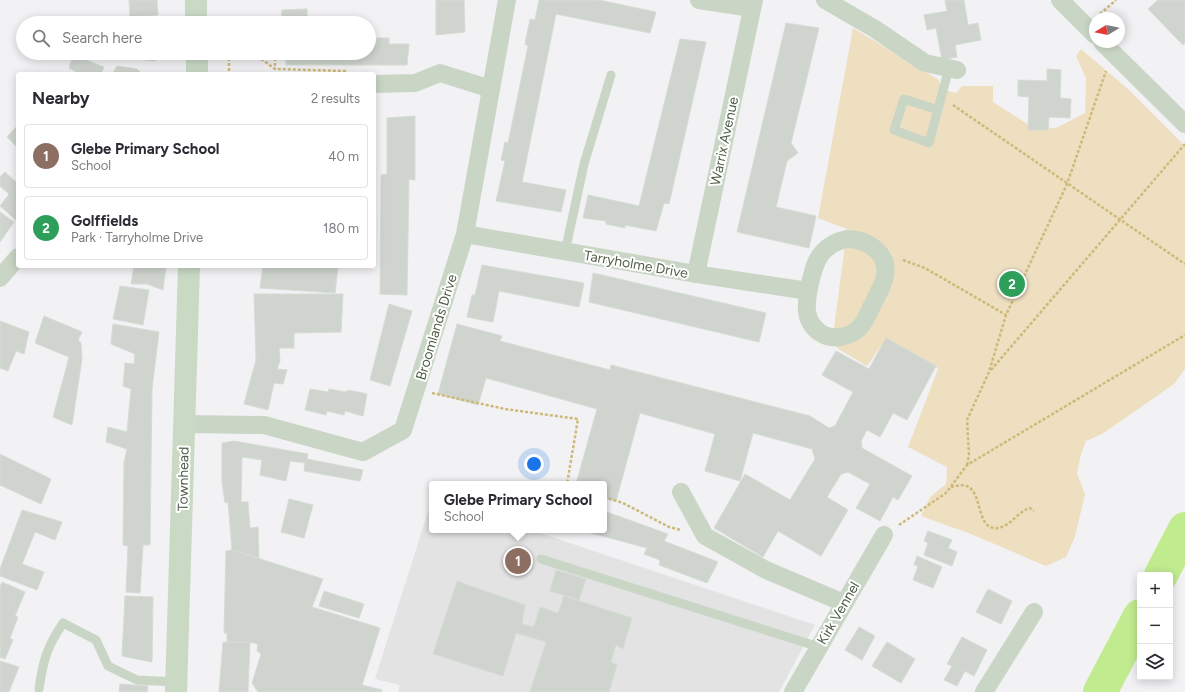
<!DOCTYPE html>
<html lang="en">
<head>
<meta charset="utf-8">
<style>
	body { margin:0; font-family:Figtree,sans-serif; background:#f2f2f3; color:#2b2b33 }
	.controls { position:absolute; right:12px; bottom:12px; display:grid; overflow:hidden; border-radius:4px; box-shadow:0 2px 10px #0003 }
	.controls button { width:36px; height:36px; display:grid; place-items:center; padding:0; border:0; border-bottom:1px solid #e1e1e2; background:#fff; color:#2b2b33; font:20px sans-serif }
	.compass { position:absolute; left:1089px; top:12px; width:36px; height:36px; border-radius:50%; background:#fff; box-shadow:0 2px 10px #0003; rotate:260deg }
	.you { position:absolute; left:534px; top:464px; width:14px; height:14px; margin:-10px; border:3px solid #fff; border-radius:50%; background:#1a73e8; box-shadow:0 0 0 6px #1a73e833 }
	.badge { display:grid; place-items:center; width:26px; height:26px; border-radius:50%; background:#347e29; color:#fff; font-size:13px; font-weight:700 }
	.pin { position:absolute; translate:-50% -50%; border:2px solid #fff; box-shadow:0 1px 4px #0006 }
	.popup { position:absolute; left:429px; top:481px; width:178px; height:52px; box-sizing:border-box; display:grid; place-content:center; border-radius:4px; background:#fff; filter:drop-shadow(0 1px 3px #0005); font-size:13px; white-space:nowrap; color:#7c7c81 }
	.popup b { font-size:15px; color:#2b2b33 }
	.popup::after { content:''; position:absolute; left:50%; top:100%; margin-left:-8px; border:8px solid transparent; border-top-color:#fff }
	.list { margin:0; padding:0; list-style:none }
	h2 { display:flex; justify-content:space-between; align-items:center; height:52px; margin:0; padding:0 16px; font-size:17px }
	h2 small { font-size:13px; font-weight:400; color:#7c7c81 }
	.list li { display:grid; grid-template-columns:26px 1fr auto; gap:12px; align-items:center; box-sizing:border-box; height:64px; margin:0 8px 8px; padding:0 8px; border:1px solid #e1e1e2; border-radius:4px }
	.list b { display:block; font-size:15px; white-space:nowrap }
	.list p { margin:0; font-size:13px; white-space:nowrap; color:#7c7c81 }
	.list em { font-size:13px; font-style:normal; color:#7c7c81 }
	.icon { flex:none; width:22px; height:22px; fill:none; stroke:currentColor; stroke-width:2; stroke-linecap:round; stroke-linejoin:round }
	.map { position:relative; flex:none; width:1185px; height:692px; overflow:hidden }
	.search { position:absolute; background:#fff; box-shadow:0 2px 10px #0003; left:16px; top:16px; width:360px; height:44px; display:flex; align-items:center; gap:10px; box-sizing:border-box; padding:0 14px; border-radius:22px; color:#7c7c81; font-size:15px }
	.panel { position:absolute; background:#fff; box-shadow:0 2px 10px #0003; left:16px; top:72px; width:360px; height:196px; border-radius:4px }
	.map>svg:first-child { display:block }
	.education { fill:#e3e3e4 }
	.green { fill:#efdfc1 }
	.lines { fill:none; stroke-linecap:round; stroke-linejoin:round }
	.river { stroke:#c0eb8f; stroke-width:34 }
	.building { fill:#cfd5ce; stroke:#d5dcd5 }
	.path { stroke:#cdba79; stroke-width:2.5; stroke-dasharray:3 2; stroke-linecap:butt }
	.lane { stroke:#c9d5c5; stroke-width:9 }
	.street { stroke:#c9d5c5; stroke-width:18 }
	.secondary { stroke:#c9d9c4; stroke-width:22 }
	.labels { text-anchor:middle; stroke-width:4; stroke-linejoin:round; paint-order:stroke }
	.street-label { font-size:14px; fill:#4f5f49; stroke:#fff }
</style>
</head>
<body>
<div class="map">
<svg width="1185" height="692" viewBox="0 0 1185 692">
	<rect width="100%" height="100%" fill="#f2f1f3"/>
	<polygon class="education" points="432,499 432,530 531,530 815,625 779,692 398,692 400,685 375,679"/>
	<polygon class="green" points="853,28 939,80 941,89 956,93 962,86 993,86 993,102 1032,127 1056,128 1085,113 1086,78 1076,56 1081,49 1129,90 1185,146 1185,369 1174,384 1102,434 1086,441 1081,454 1077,474 1085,494 1075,537 1066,557 1046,566 971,534 921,516 930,497 946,484 947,467 908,447 938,369 936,366 886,339 867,366 840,350 832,343 847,229 818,218"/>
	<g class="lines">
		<g class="river">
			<polyline points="1161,575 1185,529"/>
			<polyline points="1100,692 1140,616"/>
		</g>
	</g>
	<g class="building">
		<polygon points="129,0 157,0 158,15 130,17"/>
		<polygon points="436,0 464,0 465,32 436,35"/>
		<polygon points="539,0 599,0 656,12 650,33 556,14 522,182 566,190 561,212 496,201 505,161 501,160 505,142 508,143 528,46 525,44 530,19 535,20"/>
		<polygon points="945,0 964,0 968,25 978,23 981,40 955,45 957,57 942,60 936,28 927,30 924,15 947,11"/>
		<polygon points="1158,0 1185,0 1185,43 1183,45 1148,9"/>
		<polygon points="307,9 307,23 281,23 282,10"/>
		<polygon points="131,20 159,23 130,23"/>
		<polygon points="786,23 819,28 791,143 798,153 787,161 776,207 816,216 809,248 737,232"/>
		<polygon points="377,38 389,38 389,44 409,44 407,65 286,65 286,53 369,53 369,44 376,44"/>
		<polygon points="680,39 706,42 669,204 664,203 656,231 625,225 625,228 606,224 606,221 583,218 588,195 639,206"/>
		<polygon points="127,53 156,53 155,61 127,58"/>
		<polygon points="73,55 104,67 101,74 80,74 69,68"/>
		<polygon points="117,66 137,69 142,74 112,74"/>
		<polygon points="1047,69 1061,70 1060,98 1071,99 1070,118 1049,117 1048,130 1028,130 1029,97 1018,96 1018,80 1047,81"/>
		<polygon points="415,116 415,180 409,179 407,295 380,294 381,175 387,174 387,118"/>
		<polygon points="17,126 18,127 18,148 7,137"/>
		<polygon points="5,172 18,184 18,222 0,206 9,194 0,186 0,177"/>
		<polygon points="0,212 14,222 0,242"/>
		<polygon points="482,265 584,283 579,307 499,291 493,322 467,317 472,295 475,295"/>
		<polygon points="134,266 166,266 163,290 147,284 131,284"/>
		<polygon points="263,266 338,266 335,293 260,288"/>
		<polygon points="593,273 766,313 759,342 589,302"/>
		<polygon points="120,286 149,290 143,325 113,319"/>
		<polygon points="254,294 343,294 341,332 294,333 294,348 279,348 280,361 277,369 287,370 283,384 274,383 268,410 244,404 256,360"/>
		<polygon points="389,304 412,311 390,386 370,380"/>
		<polygon points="44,316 82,332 78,340 81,343 82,359 72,425 53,417 69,357 35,343"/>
		<polygon points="0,321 29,332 24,354 16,351 8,371 0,368"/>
		<polygon points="113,324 159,332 152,389 150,545 143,545 140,593 126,592 128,546 123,545 124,463 127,449 106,442 108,427 127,432 131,389 123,386 125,363 134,364 135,354 111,344"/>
		<polygon points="457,324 502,336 500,341 610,370 611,365 810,416 829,428 835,426 853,392 822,375 836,351 869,369 886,338 936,366 907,420 893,413 880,437 867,430 861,441 862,448 912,476 898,500 893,497 880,521 856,508 870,484 848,472 841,474 827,497 848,510 821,556 778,531 763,557 714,528 745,474 790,500 815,459 812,449 753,433 740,481 705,471 715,434 640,413 616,501 604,498 604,484 576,484 597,409 486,378 478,405 438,394"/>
		<polygon points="310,389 328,392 329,389 346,392 348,390 367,394 363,416 345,411 344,415 327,411 326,415 305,410"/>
		<polygon points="234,441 308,454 307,459 363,470 360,481 304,471 305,463 290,461 286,481 260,475 262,460 242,457 241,502 248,502 250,528 258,527 259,558 232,550 228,502 225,503 222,482 222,443"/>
		<polygon points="0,454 51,479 41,504 0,485"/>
		<polygon points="289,499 313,505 304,538 281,532"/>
		<polygon points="22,510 62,522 55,540 35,532 22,564 44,572 37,590 0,576 0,569"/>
		<polygon points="604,511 668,534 664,541 718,562 707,583 659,565 660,560 644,554 647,548 580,530 604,530"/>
		<polygon points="928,531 952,540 948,548 957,552 952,566 924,555 928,543 924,541"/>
		<polygon points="232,550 323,579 312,607 380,628 362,685 382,690 381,692 258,692 252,683 261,654 257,651 258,645 255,643 227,642 227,633 224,633 226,551"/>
		<polygon points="917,556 942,567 933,588 913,580 918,566 914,565"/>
		<polygon points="556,570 586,579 579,600 550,591"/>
		<polygon points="457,581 525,605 522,624 534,627 540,607 558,613 564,596 632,618 623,649 616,645 611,662 617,665 609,692 530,692 546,642 516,633 503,676 433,654"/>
		<polygon points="2,582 25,592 15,616 18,617 10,638 13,640 5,659 0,657 0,587"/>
		<polygon points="988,589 1012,601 1001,624 976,612"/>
		<polygon points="324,591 364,604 359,618 319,606"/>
		<polygon points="125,596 153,597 152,662 122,656"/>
		<polygon points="859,627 875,636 862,660 845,650"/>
		<polygon points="962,637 987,650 974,676 965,671 957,686 944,680 952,666 947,664"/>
		<polygon points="223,642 250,642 248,692 219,692"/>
		<polygon points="887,642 915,659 901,683 872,666"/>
		<polygon points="0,661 19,667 9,692 0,692"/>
		<polygon points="120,684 148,686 147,692 119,692"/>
	</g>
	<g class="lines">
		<g class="path">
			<polyline points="1100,14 1116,0"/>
			<polyline points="229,53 229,74"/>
			<polyline points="253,53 275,69 345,71 345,74"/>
			<polyline points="275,53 275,69"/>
			<polyline points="953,105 1185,264"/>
			<polyline points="903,260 925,268 1006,315"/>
			<polyline points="991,370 1185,144"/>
			<polyline points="432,393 505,409 578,419 567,484"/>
			<polyline points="967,465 969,455 967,420 989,372 1006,315 1067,184 1106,71"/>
			<path d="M951,487c5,-1 11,-3 16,-1 16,7 9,45 31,42 13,-2 19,-16 32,-20l4,3"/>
			<polyline points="604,497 623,503 669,527 681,530"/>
			<polyline points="899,525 946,493 967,465 1185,335"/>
		</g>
		<g class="lane">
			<polyline points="938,110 904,99 894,130 929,143 949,68"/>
			<polyline points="565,252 584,164 611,75"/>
			<polyline points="541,559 819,647"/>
			<path d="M39,689c4,-29 8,-42 24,-66l33,17 12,26 29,14 40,2"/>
		</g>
		<g class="street">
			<polyline points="699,0 752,8"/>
			<polyline points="825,0 875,29 925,63 957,70"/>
			<polyline points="1060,0 1095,35"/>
			<polyline points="1102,42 1185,124"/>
			<polyline points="374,84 415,83 440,73 491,89"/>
			<polyline points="465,234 696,274 808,291"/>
			<path d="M847,239c20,0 42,14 38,37 -2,10 -8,19 -12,28 -4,7 -7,16 -12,22 -8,10 -27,15 -39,8 -20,-12 -16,-32 -12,-51 3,-11 5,-23 13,-31 6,-7 14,-11 24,-13z"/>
			<polyline points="696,274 754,0"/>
			<polyline points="0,278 18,257"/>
			<polyline points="185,424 264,425 363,452 403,430 465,234 507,0"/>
			<polyline points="681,492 705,536 766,570 844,603"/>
			<polyline points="793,692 884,535"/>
			<polyline points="984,692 1034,612"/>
		</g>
		<g class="secondary">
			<polyline points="196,0 196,23"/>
			<polyline points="197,53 197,74"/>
			<polyline points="176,692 189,266"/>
		</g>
	</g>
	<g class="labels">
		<g class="street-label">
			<text transform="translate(724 141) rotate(-78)" y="5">Warrix Avenue</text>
			<text transform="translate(636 264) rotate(10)" y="5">Tarryholme Drive</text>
			<text transform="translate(436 327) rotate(-73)" y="5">Broomlands Drive</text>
			<text transform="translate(183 479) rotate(-89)" y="5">Townhead</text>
			<text transform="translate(838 613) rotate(-60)" y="5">Kirk Vennel</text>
		</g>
	</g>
</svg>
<div class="controls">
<button>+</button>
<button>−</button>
<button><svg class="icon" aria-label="layers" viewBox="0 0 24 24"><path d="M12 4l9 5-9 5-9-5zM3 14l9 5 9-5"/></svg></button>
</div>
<svg class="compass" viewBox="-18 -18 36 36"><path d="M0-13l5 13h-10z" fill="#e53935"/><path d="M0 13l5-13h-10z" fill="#7c7c81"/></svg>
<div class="you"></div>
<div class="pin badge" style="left:518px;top:561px;background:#8d6e63">1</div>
<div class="popup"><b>Glebe Primary School</b>School</div>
<div class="pin badge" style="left:1012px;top:284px;background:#2e9e5b">2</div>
<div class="search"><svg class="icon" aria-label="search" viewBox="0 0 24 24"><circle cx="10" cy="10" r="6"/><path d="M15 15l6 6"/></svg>Search here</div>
<section class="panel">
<h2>Nearby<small>2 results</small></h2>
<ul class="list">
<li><span class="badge" style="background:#8d6e63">1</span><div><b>Glebe Primary School</b><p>School</p></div><em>40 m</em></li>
<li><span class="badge" style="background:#2e9e5b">2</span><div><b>Golffields</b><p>Park · Tarryholme Drive</p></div><em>180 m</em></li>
</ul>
</section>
</div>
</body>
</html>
